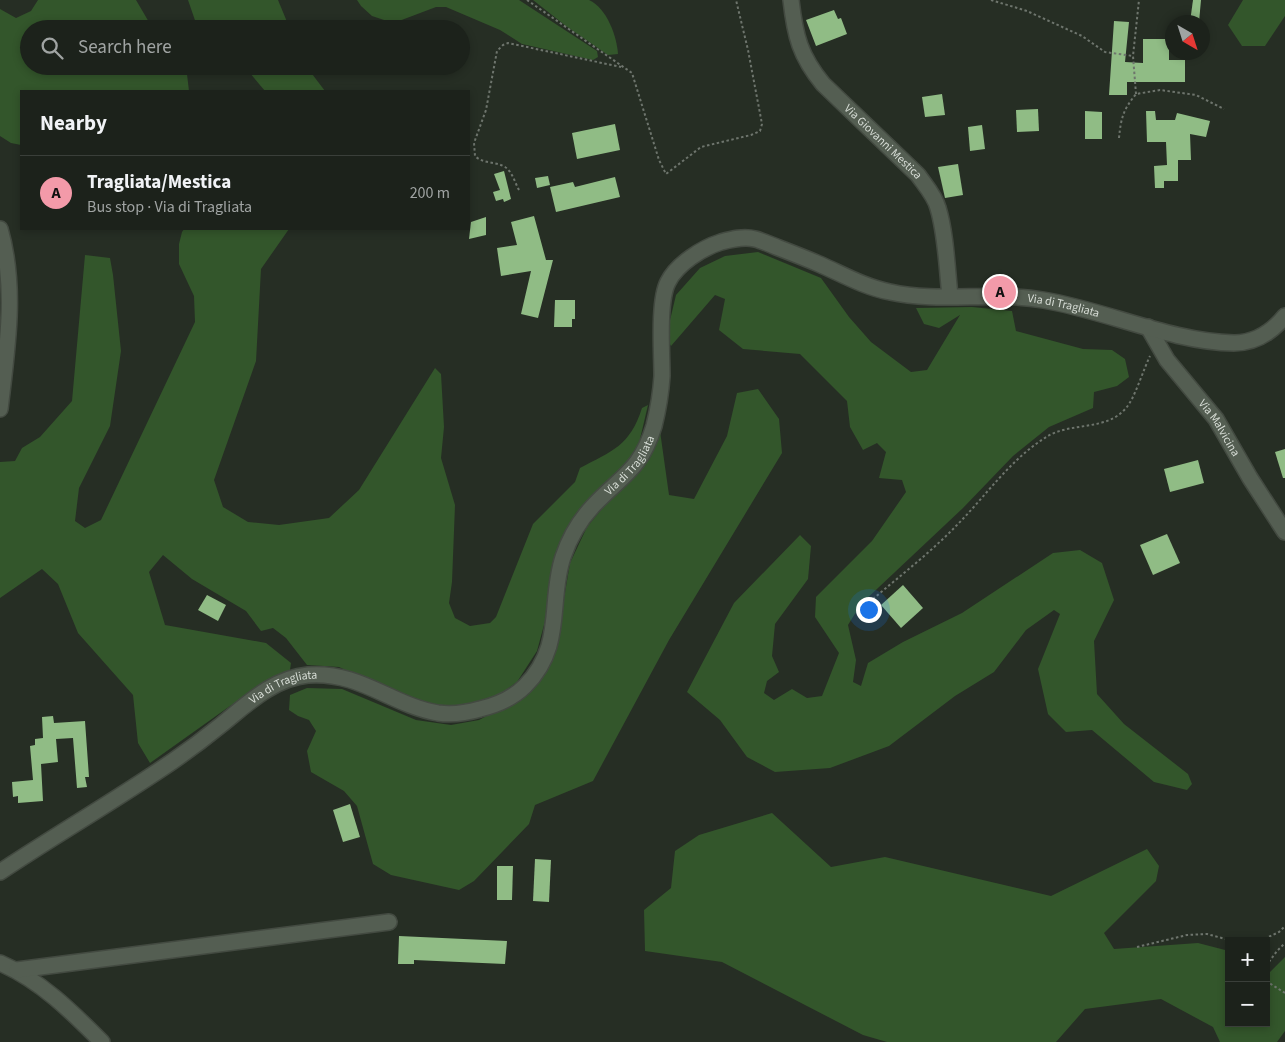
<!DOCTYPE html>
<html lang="en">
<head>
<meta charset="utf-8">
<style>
	body { margin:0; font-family:"Source Sans 3",sans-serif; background:#292f28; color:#f1f3f6 }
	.controls { position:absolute; right:15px; bottom:15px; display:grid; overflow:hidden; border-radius:0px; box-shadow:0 2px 8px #0003 }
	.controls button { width:45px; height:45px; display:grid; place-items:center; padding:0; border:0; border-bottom:1px solid #3a3f3a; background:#1c221b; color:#f1f3f6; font:25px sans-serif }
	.compass { position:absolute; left:1165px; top:15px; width:45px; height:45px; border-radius:50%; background:#1c221b; box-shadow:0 2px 8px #0003; rotate:141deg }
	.you { position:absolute; left:868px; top:609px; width:18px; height:18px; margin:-12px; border:4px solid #fff; border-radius:50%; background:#1a73e8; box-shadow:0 0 0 8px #1a73e833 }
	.badge { display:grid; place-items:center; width:32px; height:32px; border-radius:50%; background:#f39aa9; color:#111; font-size:16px; font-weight:700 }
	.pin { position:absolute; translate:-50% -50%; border:2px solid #fff; box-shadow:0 1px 5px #0006 }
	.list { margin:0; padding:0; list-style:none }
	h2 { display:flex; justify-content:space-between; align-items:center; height:65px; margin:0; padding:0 20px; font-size:21px }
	h2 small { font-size:16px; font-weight:400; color:#a0a4a3 }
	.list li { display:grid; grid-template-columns:32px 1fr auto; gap:15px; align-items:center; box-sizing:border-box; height:75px; padding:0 20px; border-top:1px solid #3a3f3a }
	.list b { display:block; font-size:19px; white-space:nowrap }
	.list p { margin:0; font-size:16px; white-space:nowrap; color:#a0a4a3 }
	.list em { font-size:16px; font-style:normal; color:#a0a4a3 }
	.icon { flex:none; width:28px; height:28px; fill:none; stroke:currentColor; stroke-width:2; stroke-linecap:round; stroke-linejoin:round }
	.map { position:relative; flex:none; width:1285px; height:1042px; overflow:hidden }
	.search { position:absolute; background:#1c221b; box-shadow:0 2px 8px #0003; left:20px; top:20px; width:450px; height:55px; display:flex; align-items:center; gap:12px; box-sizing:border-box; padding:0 18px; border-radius:28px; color:#a0a4a3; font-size:19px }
	.panel { position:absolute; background:#1c221b; box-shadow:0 2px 8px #0003; left:20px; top:90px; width:450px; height:140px; border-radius:0px }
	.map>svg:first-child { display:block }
	.green { fill:#33562b }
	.building { fill:#90bc85 }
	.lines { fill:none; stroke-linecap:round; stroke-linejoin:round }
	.minor-casing { stroke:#434a41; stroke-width:18 }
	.path { stroke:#6e756d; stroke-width:2; stroke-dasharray:2.5 2.5; stroke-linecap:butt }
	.minor { stroke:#545e52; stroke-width:15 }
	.labels { text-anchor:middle; stroke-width:5; stroke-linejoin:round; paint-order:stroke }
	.street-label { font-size:12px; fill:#d6dcd5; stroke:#111511 }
</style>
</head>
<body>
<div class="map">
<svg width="1285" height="1042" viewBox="0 0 1285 1042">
	<rect width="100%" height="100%" fill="#262e24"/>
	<g class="green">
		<polygon points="38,0 136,0 153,29 29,29 29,66 186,66 189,91 21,91 21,145 11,143 0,136 0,9 16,18 31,11"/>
		<polygon points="188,0 278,0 290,29 198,29"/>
		<polygon points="357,0 519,0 597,51 598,57 593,60 522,44 500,30 446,7 436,7 399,21 384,20 372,16 361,6"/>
		<path d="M533,0c10,0 50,0 56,0 18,8 28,37 29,54l-10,1 -42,-29z"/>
		<polygon points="1243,0 1285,0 1285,16 1265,46 1242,46 1228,25"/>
		<polygon points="244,66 306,66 325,91 265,91"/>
		<path d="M184,229h105l-28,40 -5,92 -42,119 9,27 25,15 31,3 50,-7 30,-28 76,-122 6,6 3,53 -3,31 14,47 -3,77 -3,21 6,15 15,8 20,-3 6,-6 37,-93 42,-42 5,-14c32,-17 50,-22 62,-60l6,-3 -11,47 -15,20 -38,32 -23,41 -13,65 -11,41 -20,31 -22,16 -39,12 -58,-16 -59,-27 -32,-2 -21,-27 -13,-10 -12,3 -15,-20 -54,-32 -29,-24 -14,17 16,53 101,18 25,20 -1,7 -60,36 -80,57 -12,-20 -5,-48 -55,-62 -20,-49 -16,-15 -42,29v-136l15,-1 7,-13 18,-11 32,-36 13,-146 25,3 3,17 8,76 -11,75 -31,62 -4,33 10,7 16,-8 94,-198 -1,-26 -15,-32v-20l3,-12z"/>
		<polygon points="758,252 821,278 849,317 871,342 911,372 927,370 960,315 939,328 924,324 916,308 972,307 1012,311 1016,331 1083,349 1112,350 1125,359 1129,377 1117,386 1094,392 1093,408 1049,427 1013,456 963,508 861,604 848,625 856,660 853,682 861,686 868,663 903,642 962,613 1053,553 1080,550 1102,563 1114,600 1094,641 1097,694 1124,724 1188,774 1192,784 1187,790 1154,782 1092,730 1066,732 1048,714 1038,669 1060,614 1054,610 1026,630 994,672 955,696 889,746 830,768 775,772 747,757 720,720 687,692 734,603 800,535 811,546 808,579 775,624 772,656 779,672 767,681 764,693 774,700 792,689 807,698 822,696 839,653 815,617 816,597 872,541 906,492 902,480 879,478 886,452 877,443 863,450 850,427 847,401 800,354 743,349 719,330 725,299 715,295 671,346 666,337 676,295 700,268 725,256"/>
		<polygon points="758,389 779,419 782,453 669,640 593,781 535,805 529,824 474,881 459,890 391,875 373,864 357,806 344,791 311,772 307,751 316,731 309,720 298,716 289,710 290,695 307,688 342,689 416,720 451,725 479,720 525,696 545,672 556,646 570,563 587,527 613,495 640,472 660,431 669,495 694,499 727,436 737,393"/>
		<polygon points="772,813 831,867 885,857 1051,896 1147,849 1159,866 1156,881 1104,933 1114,949 1198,943 1229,951 1229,1023 1266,1023 1266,973 1269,973 1285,957 1285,1031 1277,1042 1220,1042 1213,1027 1161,999 1085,1009 1056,1042 887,1042 863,1035 722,962 645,951 644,910 671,888 675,851 699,835"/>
	</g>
	<g class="building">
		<polygon points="1193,0 1201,0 1199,22 1190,22"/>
		<polygon points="834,10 838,19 841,18 847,34 816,46 806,20"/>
		<polygon points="1114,21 1129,22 1125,62 1143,63 1143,39 1169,39 1169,60 1185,60 1185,82 1127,82 1127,95 1109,95"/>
		<polygon points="942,94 945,115 925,117 922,97"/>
		<polygon points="1038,109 1039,131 1017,132 1016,110"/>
		<polygon points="1085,111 1102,112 1102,139 1085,139"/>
		<polygon points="1146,111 1155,111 1156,120 1175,120 1177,113 1210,121 1206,137 1190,134 1191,160 1178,160 1178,181 1164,181 1164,188 1155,188 1154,166 1167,165 1166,142 1147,142"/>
		<polygon points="615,124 620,150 577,159 572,133"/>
		<polygon points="982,125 985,149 970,151 968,127"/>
		<polygon points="958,164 963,195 945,198 938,167"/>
		<polygon points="504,171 511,199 504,202 503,199 496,201 493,192 500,190 494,174"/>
		<polygon points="548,176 550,185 537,188 535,178"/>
		<polygon points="615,177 620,197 556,212 550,187 573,182 575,187"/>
		<polygon points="534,216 546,260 553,260 538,318 521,314 531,271 501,276 497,248 517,245 511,222"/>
		<polygon points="486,217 486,235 469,239 471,222"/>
		<polygon points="555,300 575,300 575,319 572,319 572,327 554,327"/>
		<polygon points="1285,449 1285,478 1283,478 1275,452"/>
		<polygon points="1198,460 1204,483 1170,492 1164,469"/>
		<polygon points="1167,534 1180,563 1153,575 1140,545"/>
		<polygon points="903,585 923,608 901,628 881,605"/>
		<polygon points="207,595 226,605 218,621 198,610"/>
		<polygon points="53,716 54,723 85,721 89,777 85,777 87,787 77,788 73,738 56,739 58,762 41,764 43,801 18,803 18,796 13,797 12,782 33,780 30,746 35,745 35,739 43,738 42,717"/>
		<polygon points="350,804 360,837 343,842 333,810"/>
		<polygon points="535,859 551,860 549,902 533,901"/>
		<polygon points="497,866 513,866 512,900 497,900"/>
		<polygon points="399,936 507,941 505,964 414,960 414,964 398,964"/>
	</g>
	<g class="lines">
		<g class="minor-casing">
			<g id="minor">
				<path id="s1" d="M791,0c4,36 9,56 32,84l95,91c7,10 17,21 20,33 8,26 9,61 12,88"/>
				<path d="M0,229c17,59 7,120 0,180"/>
				<path id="s2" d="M1148,327l19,33 49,59 34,59 35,54"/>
				<path id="s3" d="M0,872c57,-38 116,-72 173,-111 16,-11 32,-23 48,-36 25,-20 52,-47 87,-50 52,-4 83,30 130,38 14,2 28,0 42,-4 17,-4 33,-11 45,-23 40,-40 23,-84 38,-129 6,-18 17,-37 30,-51 28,-30 48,-36 61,-80 4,-16 7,-34 8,-50 0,-23 -4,-75 6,-94 9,-18 34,-34 53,-40 11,-3 23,-6 34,-3 8,2 16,6 24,9 13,5 26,10 40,16 23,10 45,23 71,28 49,11 103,-1 153,8 62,10 128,42 191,43 22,0 38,-11 51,-27"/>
				<path d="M0,963c40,17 72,49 102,79"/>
				<polyline points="17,970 389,922"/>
			</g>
		</g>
		<g class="path">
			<polyline points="527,0 632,73 659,160 666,174 701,147 751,135 760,131 762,124 748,50 736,0"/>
			<polyline points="991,0 1027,11 1082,36 1105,52 1133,56"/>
			<polyline points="1136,94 1133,56 1139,0"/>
			<path d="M1119,138c2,-20 4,-28 17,-44l24,-4 36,5 28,14"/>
			<path d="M519,190c-4,-7 -7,-19 -14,-23 -10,-6 -22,-3 -30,-11l-1,-13 12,-33 11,-59 6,-6 5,-2 113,24"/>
			<path d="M873,599c28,-24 58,-47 83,-73 30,-30 55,-68 92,-90 24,-14 59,-5 78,-28 8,-8 18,-40 24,-52"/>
			<polyline points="1260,941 1279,932 1285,926"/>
			<polyline points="1137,947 1187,935 1207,934 1233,941"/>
			<polyline points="1266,966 1277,951 1285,943"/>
			<polyline points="1266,981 1285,993"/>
		</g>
		<use href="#minor" class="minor"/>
	</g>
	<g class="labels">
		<g class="street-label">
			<text dy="4" stroke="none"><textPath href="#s1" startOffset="175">Via Giovanni Mestica</textPath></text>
			<text dy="4" stroke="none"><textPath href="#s3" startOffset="1465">Via di Tragliata</textPath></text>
			<text dy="4" stroke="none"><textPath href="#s2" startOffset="124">Via Malvicina</textPath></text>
			<text dy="4" stroke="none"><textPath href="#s3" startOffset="850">Via di Tragliata</textPath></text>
			<text dy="4" stroke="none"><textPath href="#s3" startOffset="340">Via di Tragliata</textPath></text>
		</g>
	</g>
</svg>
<div class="controls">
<button>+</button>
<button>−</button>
</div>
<svg class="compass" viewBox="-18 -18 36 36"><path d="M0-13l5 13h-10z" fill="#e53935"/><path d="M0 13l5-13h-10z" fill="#a0a4a3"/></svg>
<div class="you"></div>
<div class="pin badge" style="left:1000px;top:292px">A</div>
<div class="search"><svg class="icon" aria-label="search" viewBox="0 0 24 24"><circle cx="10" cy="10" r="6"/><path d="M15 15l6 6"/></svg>Search here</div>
<section class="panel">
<h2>Nearby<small></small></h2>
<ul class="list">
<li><span class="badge">A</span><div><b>Tragliata/Mestica</b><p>Bus stop · Via di Tragliata</p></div><em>200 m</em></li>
</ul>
</section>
</div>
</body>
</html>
